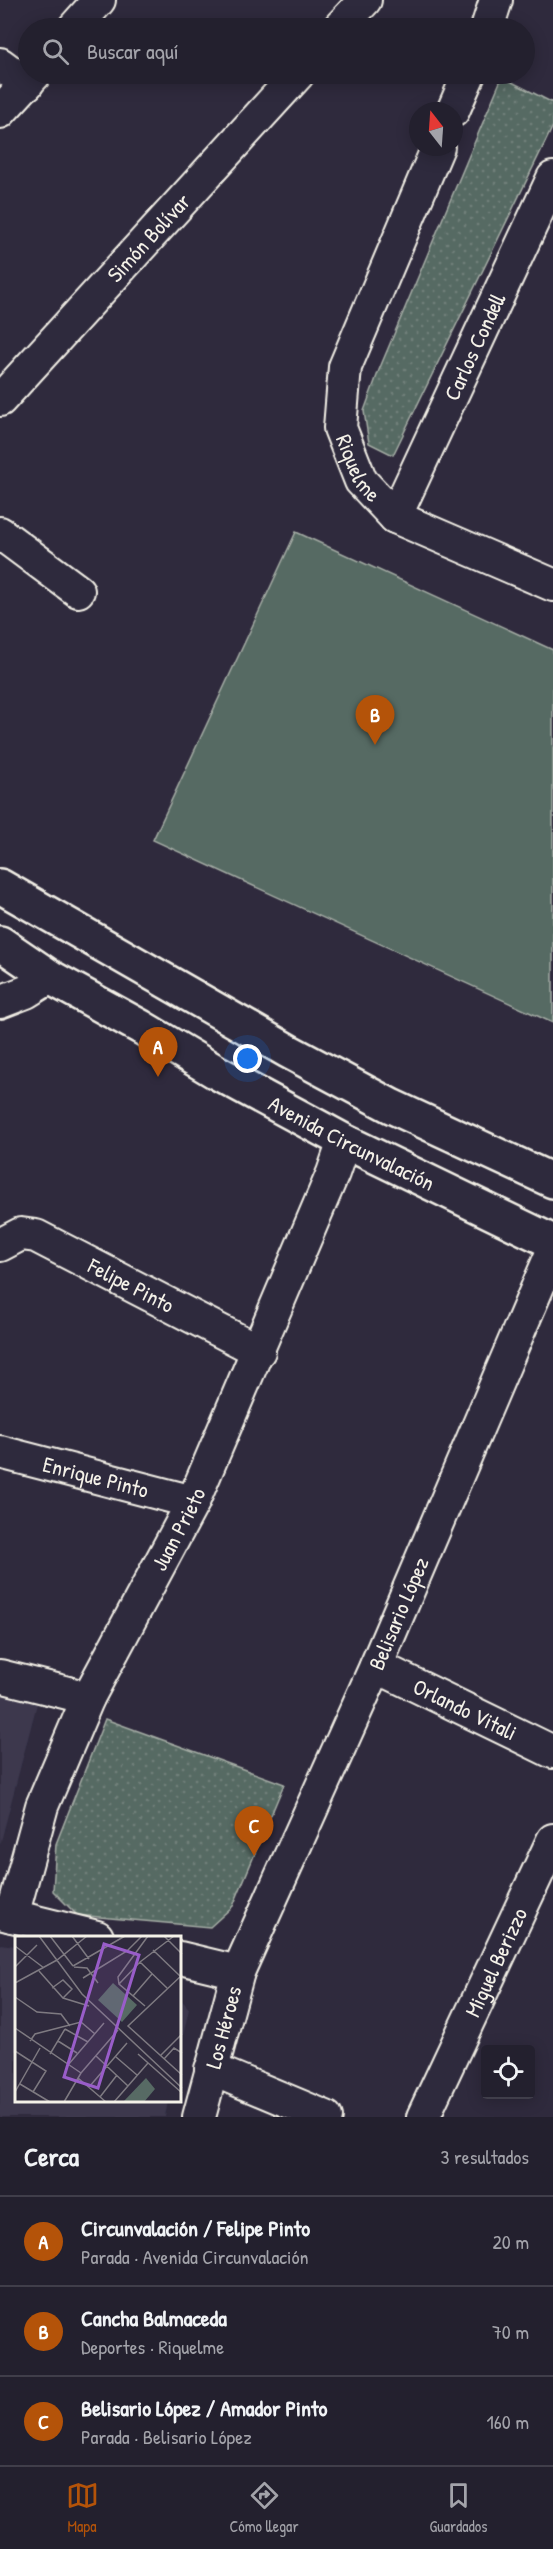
<!DOCTYPE html>
<html lang="es">
<head>
<meta charset="utf-8">
<style>
	body { margin:0; font-family:"Patrick Hand",sans-serif; background:#2b2836; color:#f1f3f6 }
	.controls { position:absolute; right:18px; bottom:18px; display:grid; overflow:hidden; border-radius:6px; box-shadow:0 3px 15px #0003 }
	.controls button { width:54px; height:54px; display:grid; place-items:center; padding:0; border:0; border-bottom:2px solid #403e4a; background:#23202e; color:#f1f3f6; font:30px sans-serif }
	.compass { position:absolute; left:409px; top:102px; width:54px; height:54px; border-radius:50%; background:#23202e; box-shadow:0 3px 15px #0003; rotate:343deg }
	.you { position:absolute; left:248px; top:1059px; width:21px; height:21px; margin:-15px; border:4px solid #fff; border-radius:50%; background:#1a73e8; box-shadow:0 0 0 9px #1a73e833 }
	.badge { display:grid; place-items:center; width:39px; height:39px; border-radius:50%; background:#b45309; color:#fff; font-size:20px; font-weight:700 }
	.pin { position:absolute; translate:-50% -50px; filter:drop-shadow(0 2px 3px #0008) }
	.pin::after { content:''; position:absolute; top:32px; width:21px; height:18px; background:inherit; clip-path:polygon(0 0,100% 0,50% 100%) }
	.list { margin:0; padding:0; list-style:none }
	h2 { display:flex; justify-content:space-between; align-items:center; height:78px; margin:0; padding:0 24px; font-size:26px }
	h2 small { font-size:20px; font-weight:400; color:#a3a3aa }
	.list li { display:grid; grid-template-columns:39px 1fr auto; gap:18px; align-items:center; box-sizing:border-box; height:90px; padding:0 24px; border-top:2px solid #403e4a }
	.list b { display:block; font-size:22px; white-space:nowrap }
	.list p { margin:0; font-size:20px; white-space:nowrap; color:#a3a3aa }
	.list em { font-size:20px; font-style:normal; color:#a3a3aa }
	.icon { flex:none; width:33px; height:33px; fill:none; stroke:currentColor; stroke-width:2; stroke-linecap:round; stroke-linejoin:round }
	.map { position:relative; flex:none; width:553px; height:2117px; overflow:hidden }
	.search { position:absolute; background:#23202e; box-shadow:0 3px 15px #0003; left:18px; right:18px; top:18px; height:66px; display:flex; align-items:center; gap:15px; box-sizing:border-box; padding:0 21px; border-radius:33px; color:#a3a3aa; font-size:22px }
	.sheet { height:348px; background:#23202e }
	nav { display:flex; justify-content:space-around; align-items:center; box-sizing:border-box; height:84px; border-top:2px solid #403e4a; background:#23202e; font-size:16px; color:#a3a3aa }
	nav a { display:grid; justify-items:center; gap:3px }
	nav .on { color:#b45309 }
	.map>svg:first-child { display:block }
	.built { fill:#3c384e }
	.park { fill:url(#park-dots); stroke:#a6aea6; stroke-width:1.5 }
	.pitch { fill:#576a64; stroke:#a6aea6; stroke-width:1.5 }
	.lines { fill:none; stroke-linecap:round; stroke-linejoin:round }
	.street-casing { stroke:#f4f1e8; stroke-width:36 }
	.primary-casing { stroke:#f4f1e8; stroke-width:38 }
	.street { stroke:#2f2a3d; stroke-width:32 }
	.primary { stroke:#2f2a3d; stroke-width:33 }
	.labels { text-anchor:middle; stroke-width:4.5; stroke-linejoin:round; paint-order:stroke }
	.street-label { font-size:22px; fill:#f4f1e8; stroke:#2f2a3d }
	.inset-road { fill:none; stroke:#7e7a81; stroke-width:1.5 }
	.view { fill:#995dc9; fill-opacity:0.15; stroke:#995dc9; stroke-width:3 }
	.inset-edge { fill:none; stroke:#f4f1e8; stroke-width:3 }
</style>
</head>
<body>
<div class="map">
<svg width="553" height="2117" viewBox="0 0 553 2117">
	<defs>
		<pattern id="park-dots" width="8" height="8" patternUnits="userSpaceOnUse" patternTransform="scale(1.5)"><rect width="8" height="8" fill="#576a64"/><path d="M2 2h.1M6 6h.1" fill="none" stroke="#70807a" stroke-width="1.8" stroke-linecap="round"/></pattern>
	</defs>
	<rect width="100%" height="100%" fill="#2f2a3d"/>
	<filter id="ink" filterUnits="userSpaceOnUse"><feTurbulence type="fractalNoise" baseFrequency=".0167" numOctaves="2"/><feDisplacementMap in="SourceGraphic" scale="12" xChannelSelector="R" yChannelSelector="G"/><feConvolveMatrix kernelMatrix="1 2 1 2 8 2 1 2 1" color-interpolation-filters="sRGB"/></filter>
	<g filter="url(#ink)">
		<g class="built">
			<polygon points="0,1687 39,1696 0,1845"/>
			<polygon points="0,1944 16,1946 16,2100 168,2101 165,2117 0,2117"/>
			<polygon points="180,1998 189,2009 180,2049"/>
		</g>
		<g class="park">
			<polygon points="502,77 553,103 553,126 393,455 369,443 364,411 379,370"/>
			<polygon points="105,1719 284,1784 233,1906 210,1927 77,1915 53,1891 56,1844"/>
		</g>
		<polygon class="pitch" points="296,532 553,650 553,1023 153,840"/>
		<g class="lines">
			<g class="street-casing">
				<g id="street">
					<polyline points="74,28 99,0"/>
					<polyline points="339,28 365,0"/>
					<polyline points="487,28 496,0"/>
					<polyline points="0,64 27,84"/>
					<polyline points="453,111 469,74"/>
					<polyline points="0,112 35,74"/>
					<path id="s1" d="M438,147l-93,220 -5,61 21,53 34,36 158,68"/>
					<path id="s2" d="M0,400l298,-326"/>
					<path id="s3" d="M395,517l158,-339"/>
					<polyline points="0,533 78,591"/>
					<polyline points="0,1002 26,992 50,977"/>
					<path id="s4" d="M0,1245l21,-11 15,2 223,115"/>
					<path id="s5" d="M0,1452l193,50"/>
					<path id="s6" d="M376,1666l177,86"/>
					<polyline points="0,1676 88,1698"/>
					<polyline points="0,1913 97,1937"/>
					<path id="s7" d="M12,1916l30,-110 46,-108 105,-196 140,-329 11,-32"/>
					<polyline points="180,1958 238,1972"/>
					<polyline points="211,2069 326,2117"/>
					<path id="s8" d="M199,2117l39,-145 138,-306 177,-415"/>
					<path id="s9" d="M423,2117l130,-277"/>
				</g>
			</g>
			<g class="primary-casing">
				<g id="primary">
					<polyline points="0,886 288,1051 391,1106 553,1181"/>
					<path id="s10" d="M0,943l50,34 91,50 77,46 126,68 209,101"/>
				</g>
			</g>
			<use href="#street" class="street"/>
			<use href="#primary" class="primary"/>
		</g>
	</g>
	<g class="labels">
		<g class="street-label">
			<text dy="8" stroke="none"><textPath href="#s2" startOffset="220">Simón Bolívar</textPath></text>
			<text dy="8" stroke="none"><textPath href="#s3" startOffset="188">Carlos Condell</textPath></text>
			<text dy="8" stroke="none"><textPath href="#s1" startOffset="344">Riquelme</textPath></text>
			<text dy="8" stroke="none"><textPath href="#s10" startOffset="405">Avenida Circunvalación</textPath></text>
			<text dy="8" stroke="none"><textPath href="#s4" startOffset="146">Felipe Pinto</textPath></text>
			<text dy="8" stroke="none"><textPath href="#s5" startOffset="99">Enrique Pinto</textPath></text>
			<text dy="8" stroke="none"><textPath href="#s7" startOffset="423">Juan Prieto</textPath></text>
			<text dy="8" stroke="none"><textPath href="#s8" startOffset="543">Belisario López</textPath></text>
			<text dy="8" stroke="none"><textPath href="#s6" startOffset="99">Orlando Vitali</textPath></text>
			<text dy="8" stroke="none"><textPath href="#s9" startOffset="171">Miguel Berizzo</textPath></text>
			<text dy="8" stroke="none"><textPath href="#s8" startOffset="93">Los Héroes</textPath></text>
		</g>
	</g>
	<g transform="translate(15 1936)">
		<rect width="166" height="166" fill="#2f2a3d"/>
		<path d="M131,142l9,11 -11,13h-21z" fill="#576a64"/>
		<path d="M98,47l24,22 -15,17 -24,-22z" fill="#576a64"/>
		<path class="inset-road" d="M24,0l43,58 100,94M35,0l23,30M57,0l17,23M149,0l18,18M0,10l29,22M138,14l27,26M125,26l27,26M58,30l52,-30M0,31l22,-22M59,31l13,1 11,15M24,35l24,27 26,8M167,39l-54,51 54,49M68,42l44,-27 15,-15M0,47l42,-23 30,-24M104,48l21,-22 34,-26M37,52l11,-8 9,9 -9,9M118,60l19,-22M0,61l22,15 24,2 9,12M130,70l-26,-22 -1,-7 30,-41M0,92l66,45M50,93l23,13M15,105l5,-7 46,-12 14,12M43,105l19,12M0,115l31,20 -13,21M35,118l15,-25M123,118l44,39M81,120l32,30M145,120l22,-22M101,121l21,18M149,123l10,-11 8,5M53,129l36,-42M63,142l28,24M5,148l30,18M74,151l38,-44M0,156l25,-44M85,161l17,-22M49,166l17,-29 37,-43M99,166l34,-39"/>
		<path class="view" d="M89,8l35,11 -41,133 -34,-11z"/>
		<rect width="166" height="166" class="inset-edge"/>
	</g>
</svg>
<div class="controls">
<button><svg class="icon" aria-label="locate" viewBox="0 0 24 24"><circle cx="12" cy="12" r="6"/><path d="M12 2v4M12 18v4M2 12h4M18 12h4"/></svg></button>
</div>
<svg class="compass" viewBox="-18 -18 36 36"><path d="M0-13l5 13h-10z" fill="#e53935"/><path d="M0 13l5-13h-10z" fill="#a3a3aa"/></svg>
<div class="you"></div>
<div class="pin badge" style="left:158px;top:1077px">A</div>
<div class="pin badge" style="left:375px;top:745px">B</div>
<div class="pin badge" style="left:254px;top:1856px">C</div>
<div class="search"><svg class="icon" aria-label="search" viewBox="0 0 24 24"><circle cx="10" cy="10" r="6"/><path d="M15 15l6 6"/></svg>Buscar aquí</div>
</div>
<section class="sheet">
<h2>Cerca<small>3 resultados</small></h2>
<ul class="list">
<li><span class="badge">A</span><div><b>Circunvalación / Felipe Pinto</b><p>Parada · Avenida Circunvalación</p></div><em>20 m</em></li>
<li><span class="badge">B</span><div><b>Cancha Balmaceda</b><p>Deportes · Riquelme</p></div><em>70 m</em></li>
<li><span class="badge">C</span><div><b>Belisario López / Amador Pinto</b><p>Parada · Belisario López</p></div><em>160 m</em></li>
</ul>
</section>
<nav>
<a class="on"><svg class="icon" aria-label="map" viewBox="0 0 24 24"><path d="M3 6l6-2 6 2 6-2v14l-6 2-6-2-6 2zM9 4v14M15 6v14"/></svg>Mapa</a>
<a><svg class="icon" aria-label="directions" viewBox="0 0 24 24"><path d="M12 3l9 9-9 9-9-9zM9 14v-3h6M13 9l2 2-2 2"/></svg>Cómo llegar</a>
<a><svg class="icon" aria-label="saved" viewBox="0 0 24 24"><path d="M7 4h10v16l-5-4-5 4z"/></svg>Guardados</a>
</nav>
</body>
</html>
